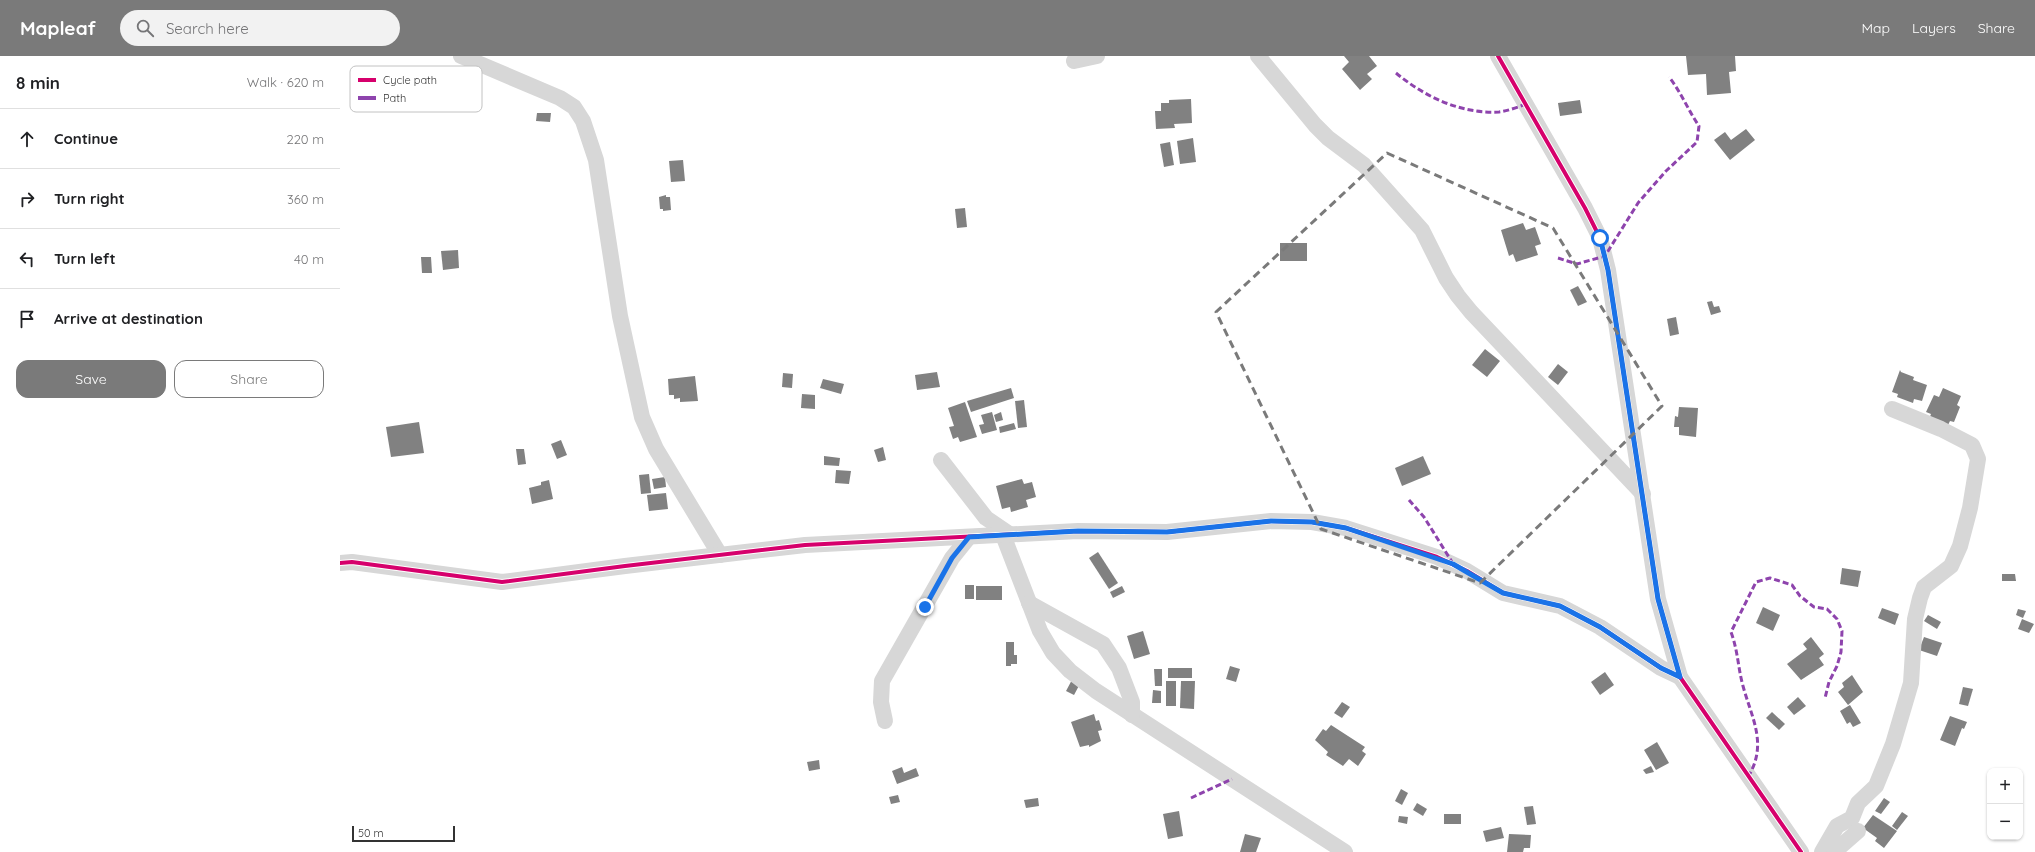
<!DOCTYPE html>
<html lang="en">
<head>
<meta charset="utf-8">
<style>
	body { margin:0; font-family:Quicksand,sans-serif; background:#f2f2f2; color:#202124 }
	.controls { position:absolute; right:12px; bottom:12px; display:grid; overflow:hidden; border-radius:8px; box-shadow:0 1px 3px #0004 }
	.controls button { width:36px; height:36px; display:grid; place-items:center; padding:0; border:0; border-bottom:1px solid #e0e0e0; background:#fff; color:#202124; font:20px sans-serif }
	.scale { position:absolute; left:12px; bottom:10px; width:103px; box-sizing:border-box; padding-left:4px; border:2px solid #333; border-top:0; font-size:11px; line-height:14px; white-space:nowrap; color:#333; -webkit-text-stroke:3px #fff; paint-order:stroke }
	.stop { position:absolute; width:12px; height:12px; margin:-9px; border:3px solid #1a73e8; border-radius:50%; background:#fff }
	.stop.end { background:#1a73e8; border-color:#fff; box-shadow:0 1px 4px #0008 }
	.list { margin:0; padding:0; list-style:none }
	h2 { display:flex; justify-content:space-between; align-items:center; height:52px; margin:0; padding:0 16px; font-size:17px }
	h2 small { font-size:13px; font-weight:400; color:#757577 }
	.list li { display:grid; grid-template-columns:26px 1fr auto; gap:12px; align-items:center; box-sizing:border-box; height:60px; padding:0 16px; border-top:1px solid #e0e0e0 }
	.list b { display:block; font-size:15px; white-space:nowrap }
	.list em { font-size:13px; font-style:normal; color:#757577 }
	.actions { display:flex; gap:8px; padding:12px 16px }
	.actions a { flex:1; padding:9px 0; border:1px solid #7a7a7a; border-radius:12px; text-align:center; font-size:14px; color:#7a7a7a }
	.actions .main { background:#7a7a7a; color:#fff }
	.icon { flex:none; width:22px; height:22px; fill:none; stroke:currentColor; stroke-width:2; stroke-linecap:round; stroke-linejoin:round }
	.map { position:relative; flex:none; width:1695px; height:796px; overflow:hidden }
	header { display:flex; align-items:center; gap:24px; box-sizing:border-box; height:56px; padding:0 20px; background:#7a7a7a; color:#fff }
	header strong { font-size:19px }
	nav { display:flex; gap:22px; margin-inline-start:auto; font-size:14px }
	.search { width:280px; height:36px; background:#f2f2f2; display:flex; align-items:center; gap:10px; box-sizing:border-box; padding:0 14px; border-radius:22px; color:#757577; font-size:15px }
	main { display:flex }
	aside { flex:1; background:#fff }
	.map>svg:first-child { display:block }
	.building { fill:#818181 }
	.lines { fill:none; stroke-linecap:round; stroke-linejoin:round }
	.street { stroke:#d7d7d7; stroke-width:16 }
	.quiet { stroke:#8e44ad; stroke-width:3; stroke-dasharray:6 3; stroke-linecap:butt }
	.cycleway-casing { stroke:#fff; stroke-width:6 }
	.cycleway { stroke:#d6006c; stroke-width:4 }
	.route { stroke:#1a73e8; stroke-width:5 }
	.marked { fill:none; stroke:#7a7a7a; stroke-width:3; stroke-dasharray:8 5; stroke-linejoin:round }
	.key { fill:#fff; stroke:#c2c2c2; stroke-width:1 }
	.key-label { font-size:11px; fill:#333 }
</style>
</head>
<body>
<header>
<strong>Mapleaf</strong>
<div class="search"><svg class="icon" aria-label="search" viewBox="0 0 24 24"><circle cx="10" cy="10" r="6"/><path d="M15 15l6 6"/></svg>Search here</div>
<nav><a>Map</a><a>Layers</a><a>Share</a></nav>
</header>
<main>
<aside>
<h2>8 min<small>Walk · 620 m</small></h2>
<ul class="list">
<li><svg class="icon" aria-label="ahead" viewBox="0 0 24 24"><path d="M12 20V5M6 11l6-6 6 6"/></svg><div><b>Continue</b></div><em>220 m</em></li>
<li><svg class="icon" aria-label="right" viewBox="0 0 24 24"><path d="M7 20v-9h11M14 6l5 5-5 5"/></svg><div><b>Turn right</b></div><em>360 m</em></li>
<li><svg class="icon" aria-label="left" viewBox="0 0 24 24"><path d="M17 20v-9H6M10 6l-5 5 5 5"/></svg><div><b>Turn left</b></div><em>40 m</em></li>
<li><svg class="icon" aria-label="arrive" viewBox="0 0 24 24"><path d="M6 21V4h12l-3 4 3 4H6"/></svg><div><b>Arrive at destination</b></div></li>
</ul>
<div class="actions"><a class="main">Save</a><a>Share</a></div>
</aside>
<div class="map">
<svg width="1695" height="796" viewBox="0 0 1695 796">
	<rect width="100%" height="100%" fill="#fff"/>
	<g class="building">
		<polygon points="1004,0 1029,0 1037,10 1027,18 1032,23 1020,34 1002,13 1009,6"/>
		<polygon points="1346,0 1395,0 1396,15 1389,16 1391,37 1367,39 1366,18 1348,19"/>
		<polygon points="851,43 852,67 834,68 835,72 816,73 815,55 821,55 821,47 829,47 829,44"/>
		<polygon points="1240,44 1242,57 1220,60 1218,47"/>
		<polygon points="197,57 211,57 210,66 196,65"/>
		<polygon points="1406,73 1415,84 1390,104 1374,84 1385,76 1391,84"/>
		<polygon points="853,82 856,106 840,108 837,85"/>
		<polygon points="830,86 834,109 824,111 820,88"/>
		<polygon points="343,104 345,125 331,126 329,105"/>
		<polygon points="326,139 326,141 330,141 331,154 323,155 323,153 320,153 319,141"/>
		<polygon points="625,152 627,171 617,172 615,153"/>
		<polygon points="1183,167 1186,174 1195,171 1201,188 1195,190 1198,199 1176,206 1173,198 1169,200 1161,174"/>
		<rect x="940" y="187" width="27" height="18"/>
		<polygon points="118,194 119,212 103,214 101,195"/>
		<polygon points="81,201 91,201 92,217 82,217"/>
		<polygon points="1238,230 1247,246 1238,250 1230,234"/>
		<polygon points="1372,245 1374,251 1379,250 1381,256 1371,259 1367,246"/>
		<polygon points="1336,261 1339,278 1330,280 1327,263"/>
		<polygon points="1145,293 1160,305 1147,321 1132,309"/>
		<polygon points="1218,308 1228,316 1218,329 1208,321"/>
		<polygon points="1560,314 1561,316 1574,321 1573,324 1587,329 1582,345 1574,343 1573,347 1557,341 1558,338 1552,336"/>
		<polygon points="597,316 600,331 577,334 575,319"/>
		<polygon points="443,317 453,318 452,332 442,331"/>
		<polygon points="355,320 358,345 340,346 340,342 334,343 334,339 329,339 328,323"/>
		<polygon points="483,323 504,328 501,338 480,332"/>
		<polygon points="671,332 674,342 631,356 627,345"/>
		<polygon points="1603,332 1621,340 1617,349 1620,351 1614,366 1610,365 1607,371 1589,363 1591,358 1586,356 1594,339 1599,341"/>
		<polygon points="462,338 475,339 475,353 461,352"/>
		<polygon points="684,344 687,371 678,372 675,345"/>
		<polygon points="625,346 637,381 620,386 618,381 613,383 609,371 614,370 608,352"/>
		<polygon points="1339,351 1358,352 1356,381 1339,379 1339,371 1334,371 1335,360 1338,361"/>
		<polygon points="652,356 657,374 642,378 639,369 644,368 641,359"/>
		<polygon points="661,356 663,364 656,366 654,359"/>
		<polygon points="79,366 84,397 51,401 46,371"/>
		<polygon points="674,367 676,373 660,377 659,371"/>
		<polygon points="221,384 227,399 217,403 211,388"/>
		<polygon points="543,391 546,404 538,406 534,394"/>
		<polygon points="176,393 184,393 186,408 178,409"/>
		<polygon points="484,400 500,402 499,410 484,409"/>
		<polygon points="1083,400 1091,418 1062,430 1055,412"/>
		<polygon points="496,414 511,415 509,428 495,427"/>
		<polygon points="309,418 311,437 301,438 299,419"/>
		<polygon points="325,421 326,431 314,433 312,423"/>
		<polygon points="682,423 684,428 692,426 696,441 686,444 688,451 671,456 670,451 662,453 656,430"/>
		<polygon points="209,424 213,443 192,448 189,432 201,429 201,426"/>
		<polygon points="326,437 328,453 309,455 307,439"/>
		<polygon points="758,496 778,527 769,533 749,502"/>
		<polygon points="1502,512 1521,515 1518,531 1500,528"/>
		<polygon points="1662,518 1675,518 1676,525 1662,525"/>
		<rect x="625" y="529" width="9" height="14"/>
		<rect x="636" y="530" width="26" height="14"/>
		<polygon points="782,530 785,536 773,542 770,536"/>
		<polygon points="1423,551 1440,559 1433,575 1416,567"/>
		<polygon points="1542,552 1559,558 1555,569 1538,562"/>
		<polygon points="1678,553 1686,555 1683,562 1676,559"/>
		<polygon points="1588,559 1601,566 1597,573 1584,565"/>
		<polygon points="1682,563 1694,568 1689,577 1678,573"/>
		<polygon points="803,575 810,598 794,603 787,580"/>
		<polygon points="1471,581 1484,598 1479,602 1484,609 1461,624 1447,608 1467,593 1463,588"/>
		<polygon points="1584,581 1602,587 1597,600 1579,594"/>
		<polygon points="666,586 674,586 674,599 677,599 677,608 671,608 671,610 666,610"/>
		<polygon points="890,610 900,613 896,626 886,623"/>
		<rect x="828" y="612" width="24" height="10"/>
		<polygon points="814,613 822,613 822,630 815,630"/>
		<polygon points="1265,616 1274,629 1260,639 1251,626"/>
		<polygon points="1512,619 1523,636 1508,649 1498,636 1504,631 1502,627"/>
		<polygon points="734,620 742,624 734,639 726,635"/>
		<rect x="826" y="625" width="10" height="25"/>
		<polygon points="841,625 855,625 854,653 840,652"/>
		<polygon points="1623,631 1633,633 1628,650 1619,648"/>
		<polygon points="813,634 821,635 821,647 812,647"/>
		<polygon points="1458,641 1466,650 1454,659 1447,651"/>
		<polygon points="1002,646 1010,651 1002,662 994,657"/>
		<polygon points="1510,649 1521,667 1513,671 1510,666 1507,668 1500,655"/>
		<polygon points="1432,656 1445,668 1439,674 1426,662"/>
		<polygon points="754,658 756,665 759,664 762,674 758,675 761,685 749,691 749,689 740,691 731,666"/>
		<polygon points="1610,660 1627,666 1624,673 1622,672 1615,690 1600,684"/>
		<polygon points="991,669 1025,691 1022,695 1026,698 1018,710 1009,703 1003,710 986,699 988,696 975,684 983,673 986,675"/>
		<polygon points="1317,686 1329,707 1316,714 1304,694"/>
		<polygon points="479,704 480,713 469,715 467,706"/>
		<polygon points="1311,710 1314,716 1306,718 1303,714"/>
		<polygon points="562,711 564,717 576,712 579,720 557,728 552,715"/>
		<polygon points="1061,733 1068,737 1062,749 1055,745"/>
		<polygon points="558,739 560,746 551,748 549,741"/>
		<polygon points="698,742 699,750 686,752 684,744"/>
		<polygon points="1544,742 1550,746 1541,758 1535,755"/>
		<polygon points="1077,747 1087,753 1083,760 1073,754"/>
		<polygon points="1193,750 1196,768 1187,769 1184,751"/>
		<polygon points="839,755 843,780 828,783 823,758"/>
		<polygon points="1562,756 1568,760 1557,774 1552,770"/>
		<rect x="1104" y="758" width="17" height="10"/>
		<polygon points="1533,759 1557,775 1544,792 1535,785 1537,782 1523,772"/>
		<polygon points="1059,760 1068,761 1067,768 1058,766"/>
		<polygon points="1161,771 1164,782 1146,786 1143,775"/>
		<polygon points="905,778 921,782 916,796 900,796"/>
		<polygon points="1169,778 1191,779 1190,792 1184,792 1183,796 1167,796"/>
	</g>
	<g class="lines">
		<g class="street">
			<polyline points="121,0 220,42 234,51 243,65 256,104 280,260 302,361 316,393 380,499"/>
			<polyline points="918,0 975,69 988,82 1024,109 1082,174 1106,222 1118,240 1131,256 1303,438"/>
			<polyline points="1158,0 1245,152 1260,182 1268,214 1318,543 1340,621 1461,796"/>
			<polyline points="734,5 757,0"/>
			<polyline points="601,404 646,462 671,479"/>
			<polyline points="663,479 700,575 713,597 730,615 756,635 1005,796"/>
			<polyline points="0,507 12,506 162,526 285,510 465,489 738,475 827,476 931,465 972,466 1006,472 1097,501 1127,515 1163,537 1220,550 1260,571 1321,612 1340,621"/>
			<polyline points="689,547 763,588 779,612 792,646 792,659"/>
			<polyline points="545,665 541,646 542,625 612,502 629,481"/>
			<polyline points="1482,796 1497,770 1512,762 1518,747 1536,730 1553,688 1571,627 1575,563 1580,542 1584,531 1611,510 1620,490 1630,452 1638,403 1632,389 1601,373 1552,353"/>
			<polyline points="1494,796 1518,775"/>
		</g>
		<g class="quiet">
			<path d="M1056,17c29,24 65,41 103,39 9,-1 19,-5 27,-8"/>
			<path d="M1218,202l19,6 28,-8 33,-53 28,-32 31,-29 2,-16c-11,-16 -18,-34 -30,-49"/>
			<polyline points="1069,444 1084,461 1112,506"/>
			<path d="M1408,721c20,-33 4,-58 -5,-91 -5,-18 -5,-35 -12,-54l25,-50 14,-4 22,7 8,11 14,11 13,2 10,10 5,12 -1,21 -4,14 -8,16 -4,16"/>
			<polyline points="851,742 892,723"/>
		</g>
		<g class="cycleway-casing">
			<g id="cycleway">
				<polyline points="1158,0 1245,152 1260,182 1268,214 1318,543 1340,621 1461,796"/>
				<polyline points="0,507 12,506 162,526 285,510 465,489 738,475 827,476 931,465 972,466 1006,472 1097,501 1127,515 1163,537 1220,550 1260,571 1321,612 1340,621"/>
			</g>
		</g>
		<use href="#cycleway" class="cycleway"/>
	</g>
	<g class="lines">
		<polyline class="route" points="585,551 612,502 629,481 738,475 827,476 931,465 972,466 1006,472 1113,508 1163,537 1220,550 1260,571 1321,612 1340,621 1318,543 1268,214 1260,182"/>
	</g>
	<path class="marked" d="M1047,97l166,75 109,178 -182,177 -159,-54 -105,-217z"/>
	<rect x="10" y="10" width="132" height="46" rx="6" class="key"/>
	<rect x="18" y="22" width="18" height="4" fill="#d6006c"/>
	<rect x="18" y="40" width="18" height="4" fill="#8e44ad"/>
	<g class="key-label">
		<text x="43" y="28">Cycle path</text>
		<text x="43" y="46">Path</text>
	</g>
</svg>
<div class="controls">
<button>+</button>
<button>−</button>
</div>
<div class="scale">50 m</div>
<div class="stop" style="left:1260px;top:182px"></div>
<div class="stop end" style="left:585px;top:551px"></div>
</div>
</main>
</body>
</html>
